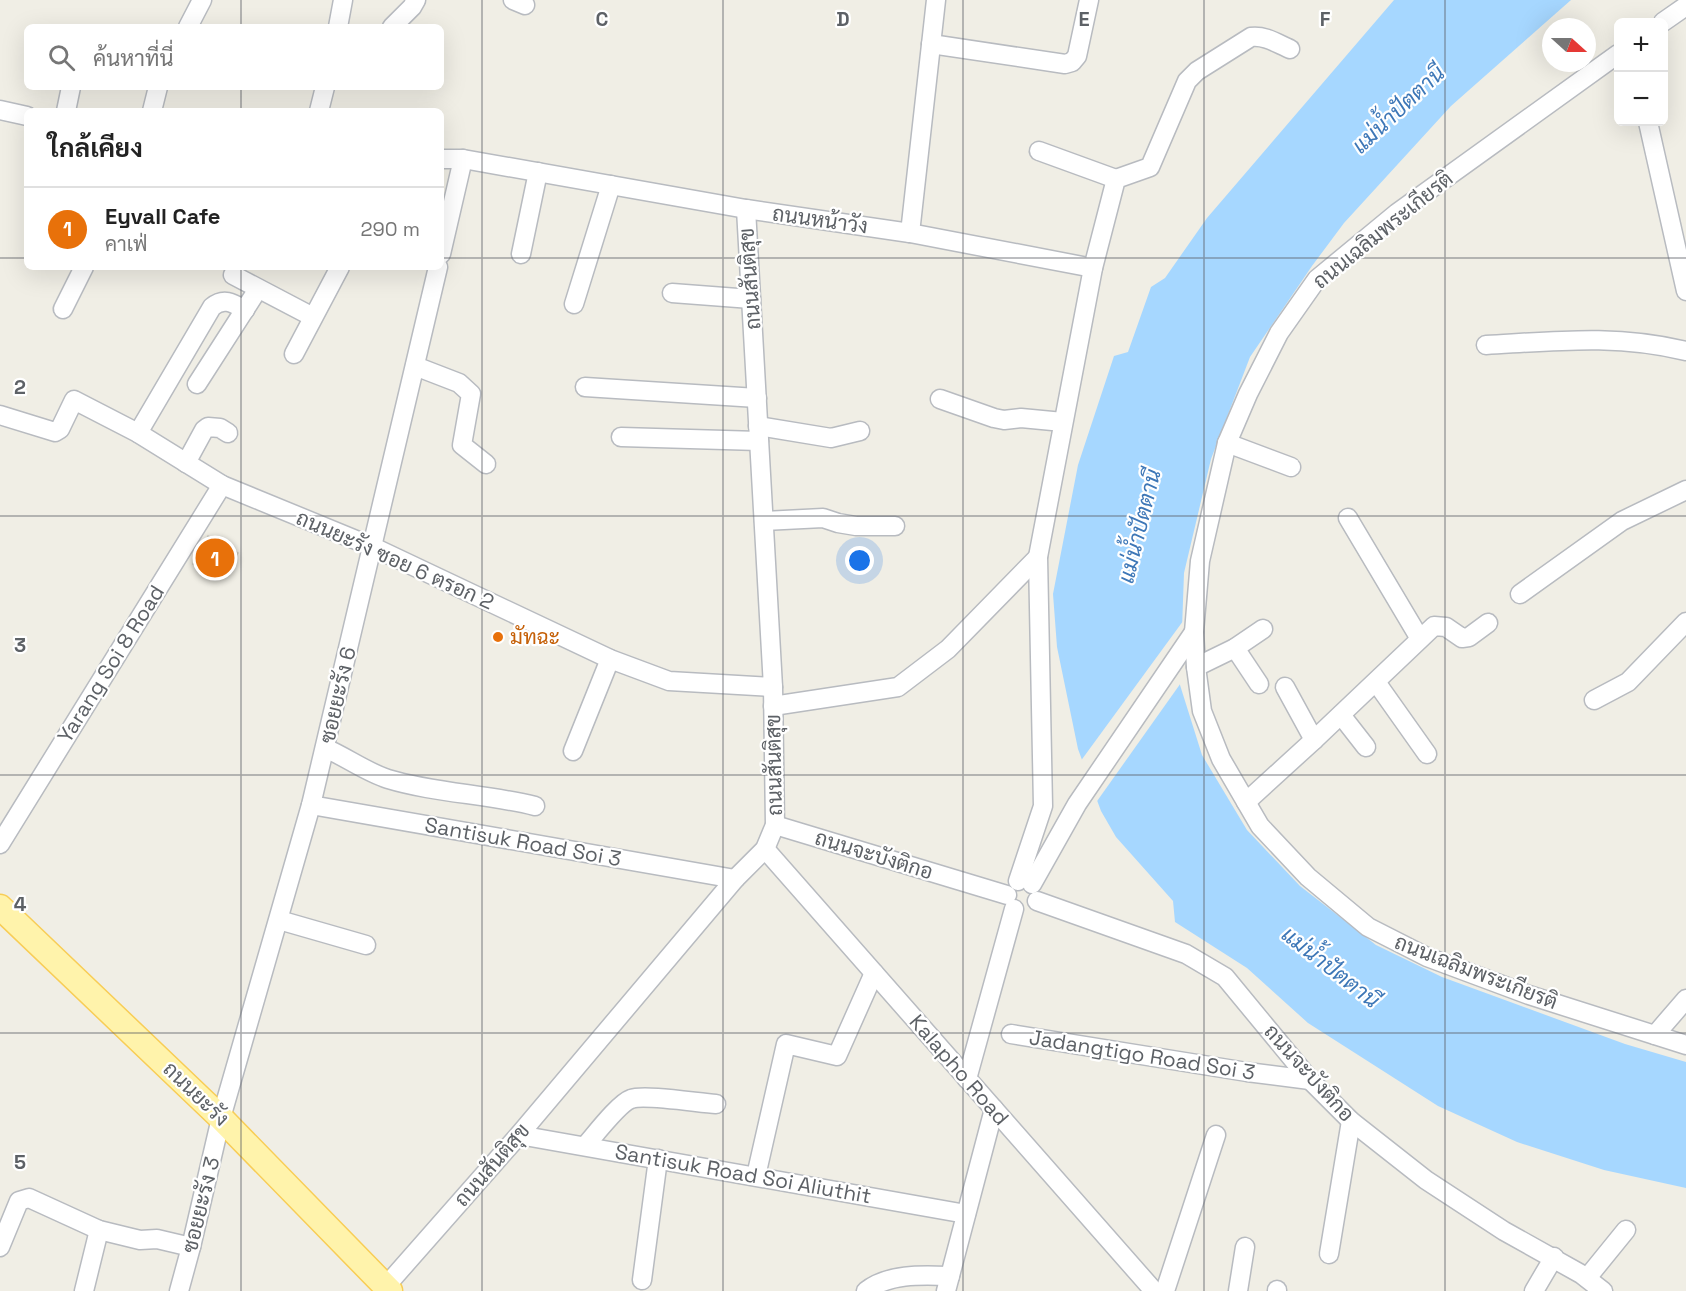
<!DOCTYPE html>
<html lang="th">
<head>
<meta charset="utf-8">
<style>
	body { margin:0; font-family:"Space Grotesk",Sarabun,sans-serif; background:#f6f6f6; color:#222 }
	.controls { position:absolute; right:18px; top:18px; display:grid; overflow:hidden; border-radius:9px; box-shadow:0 6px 24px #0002 }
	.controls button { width:54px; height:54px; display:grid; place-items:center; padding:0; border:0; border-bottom:2px solid #e0e0e0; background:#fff; color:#222; font:30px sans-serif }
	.compass { position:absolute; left:1542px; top:18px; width:54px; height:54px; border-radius:50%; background:#fff; box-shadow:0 6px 24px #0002; rotate:111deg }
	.you { position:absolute; left:860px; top:561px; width:21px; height:21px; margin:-15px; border:4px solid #fff; border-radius:50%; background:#1a73e8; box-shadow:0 0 0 9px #1a73e833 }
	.badge { display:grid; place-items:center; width:39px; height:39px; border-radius:50%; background:#d93025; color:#fff; font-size:20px; font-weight:700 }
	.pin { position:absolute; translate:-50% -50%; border:3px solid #fff; box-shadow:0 2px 6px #0006 }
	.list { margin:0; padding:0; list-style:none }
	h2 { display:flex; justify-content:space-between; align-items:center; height:78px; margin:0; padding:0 24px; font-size:26px }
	h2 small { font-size:20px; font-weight:400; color:#767676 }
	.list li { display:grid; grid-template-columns:39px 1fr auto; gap:18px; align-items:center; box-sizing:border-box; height:84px; padding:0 24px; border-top:2px solid #e0e0e0 }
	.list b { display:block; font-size:22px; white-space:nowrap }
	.list p { margin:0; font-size:20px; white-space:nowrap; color:#767676 }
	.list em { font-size:20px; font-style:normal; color:#767676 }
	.icon { flex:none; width:33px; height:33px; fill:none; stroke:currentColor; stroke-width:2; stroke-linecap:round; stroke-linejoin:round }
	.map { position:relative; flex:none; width:1686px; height:1291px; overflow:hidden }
	.search { position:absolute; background:#fff; box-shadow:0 6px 24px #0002; left:24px; top:24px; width:420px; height:66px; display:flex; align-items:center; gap:15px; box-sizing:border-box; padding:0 21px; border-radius:9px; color:#767676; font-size:22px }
	.panel { position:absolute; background:#fff; box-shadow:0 6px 24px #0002; left:24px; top:108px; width:420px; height:162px; border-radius:9px }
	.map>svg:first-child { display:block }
	.water { fill:#a6d7ff }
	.pier { fill:#f0eee5 }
	.building { fill:#cbc8c2; stroke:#d5d0c3; stroke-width:1.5 }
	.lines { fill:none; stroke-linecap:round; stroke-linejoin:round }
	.minor-casing { stroke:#b8bbc0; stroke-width:21 }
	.major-casing { stroke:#f8cd56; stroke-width:27 }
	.minor { stroke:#fff; stroke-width:18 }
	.major { stroke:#fff3ab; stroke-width:24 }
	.grid { fill:none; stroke:#5d6166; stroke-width:1.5; stroke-opacity:0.55 }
	.food-dot { fill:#e8710a; stroke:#fff; stroke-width:2 }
	.labels { text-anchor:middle; stroke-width:4.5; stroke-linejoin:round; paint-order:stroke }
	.street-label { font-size:21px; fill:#5d6166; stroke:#fff }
	.food-label { font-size:21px; fill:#c56008; stroke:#fff; text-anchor:start }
	.water-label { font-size:22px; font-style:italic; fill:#3d77b7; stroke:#fff }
	.grid-label { font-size:20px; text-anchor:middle; font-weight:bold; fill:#5d6166; stroke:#fff; stroke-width:4.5; stroke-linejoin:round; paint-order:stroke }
</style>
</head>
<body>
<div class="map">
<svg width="1686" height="1291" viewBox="0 0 1686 1291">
	<rect width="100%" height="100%" fill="#f0eee5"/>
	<polygon class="water" points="1394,0 1571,0 1451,106 1344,223 1312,266 1250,357 1211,459 1184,573 1180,685 1202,755 1247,830 1300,886 1376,945 1442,977 1625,1044 1686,1062 1686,1188 1604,1170 1517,1142 1438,1106 1308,1023 1247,968 1175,922 1173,901 1116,837 1101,811 1078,749 1057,647 1053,594 1078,465 1114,356 1128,352 1151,287 1165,278 1207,218"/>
	<polygon class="pier" points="1186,617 1183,680 1095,804 1080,762"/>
	<polygon class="building" points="208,536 238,553 223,576 193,564"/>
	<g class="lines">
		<g class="minor-casing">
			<g id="minor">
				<polyline points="513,0 525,5"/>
				<polyline points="1663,22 1686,6"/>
				<polyline points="188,27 202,0"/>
				<polyline points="338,27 343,0"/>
				<polyline points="392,27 412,7 416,0"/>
				<polyline points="931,44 1065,64 1072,62 1077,56 1089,0"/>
				<polyline points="1618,54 1397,213 1317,279 1279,333 1248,394 1227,443 1200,561 1194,632 1196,667 1202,711 1221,759 1260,826 1308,877 1368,927 1427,957 1529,995 1686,1045"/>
				<polyline points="0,110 27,116"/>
				<polyline points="66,111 71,87"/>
				<polyline points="152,111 158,87"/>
				<polyline points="319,111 325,87"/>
				<polyline points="1648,122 1686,291"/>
				<polyline points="1039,151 1116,179"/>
				<polyline points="441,159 463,159 746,209 910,233 1093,268"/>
				<polyline points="910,233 936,0"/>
				<polyline points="441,254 463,159"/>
				<polyline points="521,254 538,172"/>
				<polyline points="233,275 313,317"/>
				<polyline points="672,293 751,299"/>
				<polyline points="574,304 611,185"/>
				<polyline points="63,309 84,267"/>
				<path d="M1486,345c70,-4 131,-11 200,6"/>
				<polyline points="294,354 340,267"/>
				<polyline points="415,366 459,383 471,394 462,445 486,464"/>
				<polyline points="197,384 258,289"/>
				<polyline points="585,387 757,398"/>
				<polyline points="940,399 994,418 1004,420 1021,418 1063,422"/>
				<polyline points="0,415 55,432 60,429 74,400 138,433 222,485 373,547 610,659 669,681 773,687"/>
				<polyline points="758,426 831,438 860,431"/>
				<path d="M138,433l74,-126c12,-10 21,-4 33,3"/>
				<polyline points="621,437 759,441"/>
				<polyline points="1227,443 1291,467"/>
				<polyline points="186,463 204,430 208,427 220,428 228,433"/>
				<polyline points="1348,518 1420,639"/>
				<polyline points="764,521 823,518 838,523 856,526 895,526"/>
				<polyline points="1520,594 1622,521 1686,490"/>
				<polyline points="1235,648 1259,684"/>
				<polyline points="1196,667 1235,648 1263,629"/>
				<polyline points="1376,682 1427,754"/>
				<polyline points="1285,687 1314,740"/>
				<polyline points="1594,700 1628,682 1686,622"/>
				<polyline points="773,706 898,687 948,649 1038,557"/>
				<polyline points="1341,715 1366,747"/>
				<path d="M325,748c21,9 41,24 63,31 46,14 99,15 147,27"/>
				<polyline points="573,751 610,659"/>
				<polyline points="1246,802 1314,740 1434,626 1446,627 1462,638 1469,637 1488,623"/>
				<polyline points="311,805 735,879"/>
				<polyline points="775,825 1007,895"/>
				<polyline points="0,844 222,485"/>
				<polyline points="765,849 1154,1291"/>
				<path d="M1018,881l25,-75 -5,-249 55,-289 23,-89 34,-12 37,-86 10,-10 54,-34c14,-2 27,7 39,12"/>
				<polyline points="1032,884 1077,804 1194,632"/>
				<polyline points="1037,901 1186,954 1225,977 1310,1080 1351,1121 1426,1180 1504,1231 1581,1274 1603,1291"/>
				<polyline points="279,920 366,945"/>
				<polyline points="1011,1034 1247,1072 1310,1080"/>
				<polyline points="1655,1035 1686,999"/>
				<polyline points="967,1079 1014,909"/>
				<polyline points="519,1135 966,1214"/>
				<path d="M585,1146c9,-10 34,-43 46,-47 13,-5 68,4 85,5"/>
				<polyline points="756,1176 786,1044 837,1056 874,973"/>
				<polyline points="0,1247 19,1201 29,1198 99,1230 140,1240 157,1239 191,1247"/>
				<polyline points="1329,1254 1351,1121"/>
				<polyline points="1587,1278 1626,1230"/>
				<polyline points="642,1280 658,1159"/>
				<polyline points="386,1286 519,1135 735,879 765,849 775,825 773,687 746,209"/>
				<polyline points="84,1291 99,1230"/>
				<polyline points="179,1291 191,1247 221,1118 311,805 438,267"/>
				<path d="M866,1291c23,-18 57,-16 84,-15"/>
				<polyline points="946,1291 994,1109"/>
				<polyline points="1165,1291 1216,1135"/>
				<polyline points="1238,1291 1245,1247"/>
				<polyline points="1277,1291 1277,1290"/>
				<polyline points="1534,1291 1554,1257"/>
			</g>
		</g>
		<g class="major-casing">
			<polyline id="major" points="0,907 221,1118 390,1291"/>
		</g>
		<use href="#minor" class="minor"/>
		<use href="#major" class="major"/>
	</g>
	<path class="grid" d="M241,0v27M482,0v1291M723,0v1291M963,0v1291M1204,0v1291M1445,0v1291M241,87v24M0,258h27M441,258h1245M241,267v1024M0,516h1686M0,775h1686M0,1033h1686"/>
	<circle class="food-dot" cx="498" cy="637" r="6"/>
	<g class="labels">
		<g class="street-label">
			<text transform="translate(820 220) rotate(8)" y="7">ถนนหน้าวัง</text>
			<text transform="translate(1383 230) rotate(-39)" y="7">ถนนเฉลิมพระเกียรติ</text>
			<text transform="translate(750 279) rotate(-94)" y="7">ถนนสันติสุข</text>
			<text transform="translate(395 560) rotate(24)" y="7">ถนนยะรัง ซอย 6 ตรอก 2</text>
			<text transform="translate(111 664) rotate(-58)" y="7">Yarang Soi 8 Road</text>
			<text transform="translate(338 695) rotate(-77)" y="7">ซอยยะรัง 6</text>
			<text transform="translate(774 765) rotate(-91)" y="7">ถนนสันติสุข</text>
			<text transform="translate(523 842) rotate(10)" y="7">Santisuk Road Soi 3</text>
			<text transform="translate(874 855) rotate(17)" y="7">ถนนจะบังติกอ</text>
			<text transform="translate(1476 972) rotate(21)" y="7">ถนนเฉลิมพระเกียรติ</text>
			<text transform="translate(1142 1055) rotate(9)" y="7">Jadangtigo Road Soi 3</text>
			<text transform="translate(959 1070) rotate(49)" y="7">Kalapho Road</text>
			<text transform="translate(1309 1073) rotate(48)" y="7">ถนนจะบังติกอ</text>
			<text transform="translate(196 1094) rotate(44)" y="7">ถนนยะรัง</text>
			<text transform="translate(492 1165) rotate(-49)" y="7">ถนนสันติสุข</text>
			<text transform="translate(743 1174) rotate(10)" y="7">Santisuk Road Soi Aliuthit</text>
			<text transform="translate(201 1205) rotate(-76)" y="7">ซอยยะรัง 3</text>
		</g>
		<g class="food-label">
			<text x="510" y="644">มัทฉะ</text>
		</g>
		<g class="water-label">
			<text transform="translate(1398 109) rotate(-43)" y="8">แม่น้ำปัตตานี</text>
			<text transform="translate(1139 526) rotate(-76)" y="8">แม่น้ำปัตตานี</text>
			<text transform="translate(1331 967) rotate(38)" y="8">แม่น้ำปัตตานี</text>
		</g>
	</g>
	<g class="grid-label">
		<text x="602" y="26">C</text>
		<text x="843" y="26">D</text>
		<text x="1084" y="26">E</text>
		<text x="1325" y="26">F</text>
		<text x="20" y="394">2</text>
		<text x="20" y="652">3</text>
		<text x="20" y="911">4</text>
		<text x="20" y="1169">5</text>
	</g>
</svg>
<div class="controls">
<button>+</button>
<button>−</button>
</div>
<svg class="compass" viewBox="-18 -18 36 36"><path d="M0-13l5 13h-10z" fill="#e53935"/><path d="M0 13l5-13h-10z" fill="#767676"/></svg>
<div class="you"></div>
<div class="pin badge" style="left:215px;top:558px;background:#e8710a">1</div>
<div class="search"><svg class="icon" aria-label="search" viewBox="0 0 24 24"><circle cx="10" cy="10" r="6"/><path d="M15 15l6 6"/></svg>ค้นหาที่นี่</div>
<section class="panel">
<h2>ใกล้เคียง<small></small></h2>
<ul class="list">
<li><span class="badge" style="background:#e8710a">1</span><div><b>Eyvall Cafe</b><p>คาเฟ่</p></div><em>290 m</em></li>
</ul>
</section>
</div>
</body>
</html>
